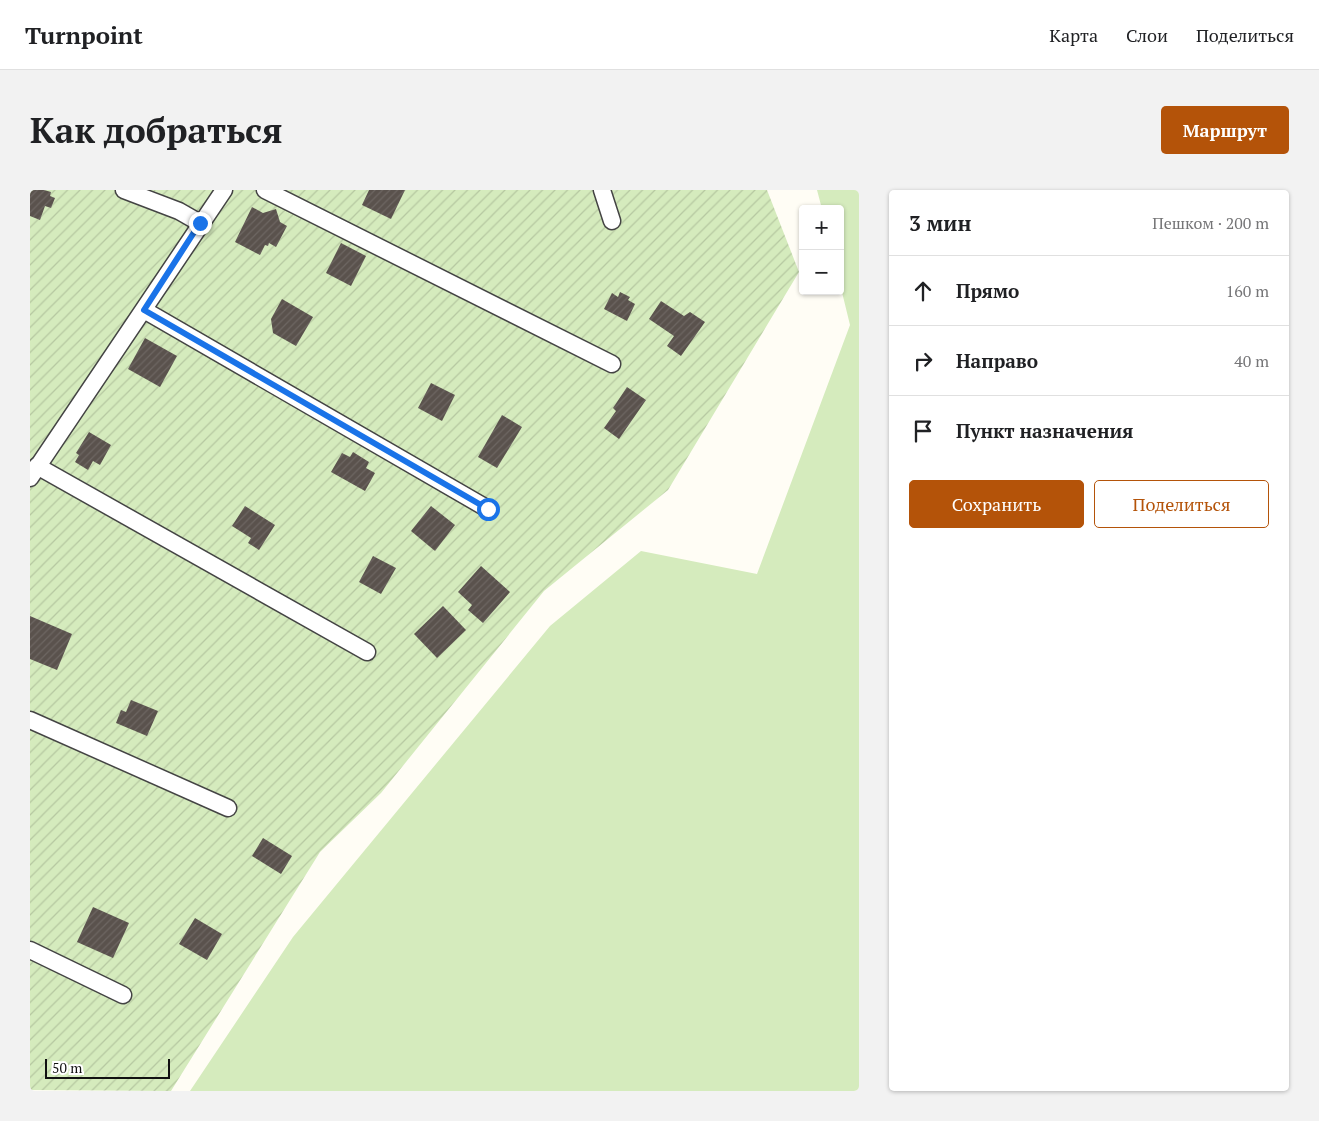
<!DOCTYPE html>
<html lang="ru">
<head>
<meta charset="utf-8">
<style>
	body { margin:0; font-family:"PT Serif",serif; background:#f2f2f2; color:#202124 }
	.controls { position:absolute; right:15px; top:15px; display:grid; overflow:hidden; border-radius:5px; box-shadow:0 1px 4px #0004 }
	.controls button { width:45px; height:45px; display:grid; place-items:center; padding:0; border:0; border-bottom:1px solid #e0e0e0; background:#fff; color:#202124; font:25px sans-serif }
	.scale { position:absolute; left:15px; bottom:12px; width:125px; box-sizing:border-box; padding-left:5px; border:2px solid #111; border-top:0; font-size:14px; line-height:18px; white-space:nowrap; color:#111; -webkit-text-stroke:4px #fff; paint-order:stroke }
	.stop { position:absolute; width:15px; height:15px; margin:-11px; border:4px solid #1a73e8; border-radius:50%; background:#fff }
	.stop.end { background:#1a73e8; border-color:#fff; box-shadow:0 1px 5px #0008 }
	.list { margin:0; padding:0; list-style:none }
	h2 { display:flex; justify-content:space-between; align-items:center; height:65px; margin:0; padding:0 20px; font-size:21px }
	h2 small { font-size:16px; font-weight:400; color:#757577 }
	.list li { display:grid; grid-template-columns:32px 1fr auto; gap:15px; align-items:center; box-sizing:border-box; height:70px; padding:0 20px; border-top:1px solid #e0e0e0 }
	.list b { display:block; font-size:19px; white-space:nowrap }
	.list em { font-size:16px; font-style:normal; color:#757577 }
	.actions { display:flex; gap:10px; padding:15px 20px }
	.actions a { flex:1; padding:11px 0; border:1px solid #b45309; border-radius:5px; text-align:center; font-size:18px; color:#b45309 }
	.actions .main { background:#b45309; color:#fff }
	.icon { flex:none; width:28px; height:28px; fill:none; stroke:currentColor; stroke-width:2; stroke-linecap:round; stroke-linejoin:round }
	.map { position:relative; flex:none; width:829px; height:901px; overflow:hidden; border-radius:5px }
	header { display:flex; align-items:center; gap:30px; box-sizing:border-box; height:70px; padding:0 25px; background:#fff; border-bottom:1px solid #e0e0e0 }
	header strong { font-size:24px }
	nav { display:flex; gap:28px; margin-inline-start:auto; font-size:18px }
	.intro { display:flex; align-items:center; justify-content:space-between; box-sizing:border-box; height:120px; padding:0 30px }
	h1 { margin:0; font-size:35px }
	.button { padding:12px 22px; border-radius:5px; background:#b45309; color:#fff; font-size:18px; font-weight:700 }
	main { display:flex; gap:30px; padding:0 30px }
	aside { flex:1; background:#fff; border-radius:5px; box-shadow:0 1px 4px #0004 }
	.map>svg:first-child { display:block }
	.grass { fill:#d5ebbd }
	.garden { fill:url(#garden-furrows) }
	.building { fill:url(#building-hatch) }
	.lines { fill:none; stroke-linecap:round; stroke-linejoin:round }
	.street-casing { stroke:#444; stroke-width:19 }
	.street { stroke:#fff; stroke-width:16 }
	.route { stroke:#1a73e8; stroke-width:6 }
</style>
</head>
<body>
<header>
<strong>Turnpoint</strong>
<nav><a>Карта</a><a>Слои</a><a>Поделиться</a></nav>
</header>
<div class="intro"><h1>Как добраться</h1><a class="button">Маршрут</a></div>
<main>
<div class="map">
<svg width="829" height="901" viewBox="0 0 829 901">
	<defs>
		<pattern id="garden-furrows" width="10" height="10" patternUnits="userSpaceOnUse" patternTransform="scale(1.25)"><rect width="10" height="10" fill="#d5ebbd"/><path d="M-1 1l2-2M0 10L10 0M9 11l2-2" fill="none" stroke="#b6c8a1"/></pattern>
		<pattern id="building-hatch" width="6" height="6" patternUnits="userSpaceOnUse" patternTransform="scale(1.25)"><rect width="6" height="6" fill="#5a524d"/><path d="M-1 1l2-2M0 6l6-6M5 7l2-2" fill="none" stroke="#6d6662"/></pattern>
	</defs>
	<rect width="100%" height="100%" fill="#fffdf5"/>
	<polygon class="grass" points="787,0 829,0 829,901 160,901 263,747 520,436 611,361 727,384 820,135 810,94 810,19 792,19"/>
	<polygon class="garden" points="0,0 737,0 769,82 638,300 514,401 351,603 290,662 141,901 0,900"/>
	<g class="building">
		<polygon points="0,0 14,0 21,2 20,6 25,8 21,18 15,16 10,30 0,26"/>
		<polygon points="339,0 375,0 361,29 332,15"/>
		<polygon points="222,17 233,23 246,19 250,32 257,36 246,57 239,53 238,56 235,55 230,65 205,52"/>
		<polygon points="311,53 336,66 321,96 296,83"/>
		<polygon points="590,102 600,107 598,110 605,114 597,131 574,119 582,103 588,107"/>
		<polygon points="252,109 283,127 266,156 243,143 241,129"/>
		<polygon points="631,111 654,126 660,122 675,132 651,166 637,156 644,146 619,129"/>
		<polygon points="115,148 147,166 130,197 98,179"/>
		<polygon points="401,193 425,205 412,231 388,218"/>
		<polygon points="597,197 616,210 589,249 574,238 586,221 583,218"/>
		<polygon points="472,225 492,237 467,278 448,267"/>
		<polygon points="59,242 81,255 70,275 63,271 58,280 45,272 49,265 46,263"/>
		<polygon points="323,262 339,272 336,278 345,283 335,301 301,282 312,263 320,267"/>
		<polygon points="215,316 245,335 229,360 218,353 221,348 202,336"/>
		<polygon points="401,316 425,335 405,361 381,341"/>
		<polygon points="343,366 366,378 351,404 329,392"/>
		<polygon points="451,376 480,402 453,433 438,420 442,415 428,402"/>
		<polygon points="413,416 436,440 407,468 384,444"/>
		<polygon points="0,426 42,444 27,480 0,469"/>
		<polygon points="101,510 128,521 117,546 86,533 91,520 96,522"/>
		<polygon points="233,648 262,666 251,684 222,666"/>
		<polygon points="63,717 99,733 83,768 47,752"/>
		<polygon points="165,728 192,744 177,770 149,754"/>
	</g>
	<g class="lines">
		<g class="street-casing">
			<g id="street">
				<polyline points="94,0 149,21 170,33"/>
				<polyline points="235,0 582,174"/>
				<polyline points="572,0 582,31"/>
				<polyline points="114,120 458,319"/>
				<polyline points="7,276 337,462"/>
				<polyline points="0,288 194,0"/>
				<polyline points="0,530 198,618"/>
				<polyline points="0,760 93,805"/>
			</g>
		</g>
		<use href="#street" class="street"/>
	</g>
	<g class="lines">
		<polyline class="route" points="170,33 114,120 458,319"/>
	</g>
</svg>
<div class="controls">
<button>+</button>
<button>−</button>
</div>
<div class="scale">50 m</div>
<div class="stop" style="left:458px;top:319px"></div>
<div class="stop end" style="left:170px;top:33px"></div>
</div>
<aside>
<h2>3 мин<small>Пешком · 200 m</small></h2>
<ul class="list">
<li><svg class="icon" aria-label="ahead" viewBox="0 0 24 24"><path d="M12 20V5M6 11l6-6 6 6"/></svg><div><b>Прямо</b></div><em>160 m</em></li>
<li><svg class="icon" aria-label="right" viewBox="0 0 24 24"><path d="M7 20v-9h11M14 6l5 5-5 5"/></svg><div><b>Направо</b></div><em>40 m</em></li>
<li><svg class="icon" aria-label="arrive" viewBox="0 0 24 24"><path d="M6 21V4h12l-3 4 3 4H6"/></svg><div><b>Пункт назначения</b></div></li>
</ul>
<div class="actions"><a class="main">Сохранить</a><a>Поделиться</a></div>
</aside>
</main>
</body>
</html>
